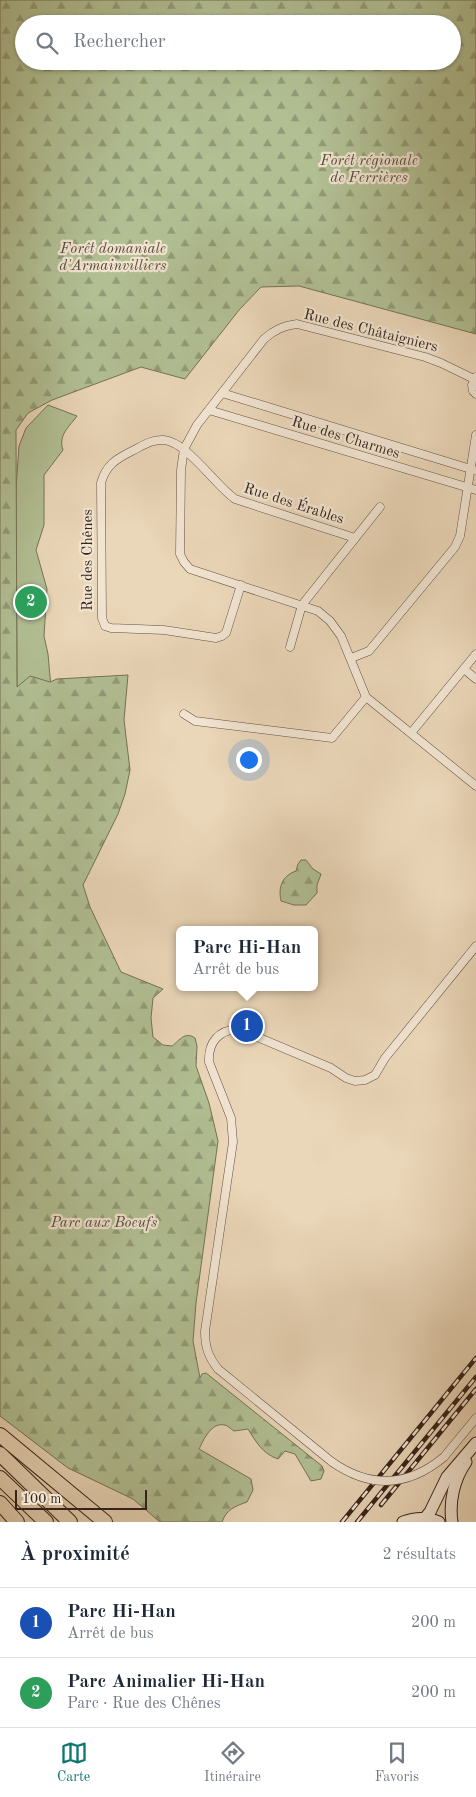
<!DOCTYPE html>
<html lang="fr">
<head>
<meta charset="utf-8">
<style>
	body { margin:0; font-family:"Old Standard TT",serif; background:#f6f6f7; color:#1f2937 }
	.scale { position:absolute; left:15px; bottom:12px; width:132px; box-sizing:border-box; padding-left:5px; border:2px solid #37241a; border-top:0; font-size:14px; line-height:18px; white-space:nowrap; color:#37241a; -webkit-text-stroke:4px #f1e4d1; paint-order:stroke }
	.you { position:absolute; left:248px; top:759px; width:18px; height:18px; margin:-12px; border:4px solid #fff; border-radius:50%; background:#1a73e8; box-shadow:0 0 0 8px #1a73e833 }
	.badge { display:grid; place-items:center; width:32px; height:32px; border-radius:50%; background:#0f766e; color:#fff; font-size:16px; font-weight:700 }
	.pin { position:absolute; translate:-50% -50%; border:2px solid #fff; box-shadow:0 1px 5px #0006 }
	.popup { position:absolute; left:176px; top:926px; width:142px; height:65px; box-sizing:border-box; display:grid; place-content:center; border-radius:8px; background:#fff; filter:drop-shadow(0 1px 4px #0005); font-size:16px; white-space:nowrap; color:#747a83 }
	.popup b { font-size:19px; color:#1f2937 }
	.popup::after { content:''; position:absolute; left:50%; top:100%; margin-left:-10px; border:10px solid transparent; border-top-color:#fff }
	.list { margin:0; padding:0; list-style:none }
	h2 { display:flex; justify-content:space-between; align-items:center; height:65px; margin:0; padding:0 20px; font-size:21px }
	h2 small { font-size:16px; font-weight:400; color:#747a83 }
	.list li { display:grid; grid-template-columns:32px 1fr auto; gap:15px; align-items:center; box-sizing:border-box; height:70px; padding:0 20px; border-top:1px solid #e0e1e3 }
	.list b { display:block; font-size:19px; white-space:nowrap }
	.list p { margin:0; font-size:16px; white-space:nowrap; color:#747a83 }
	.list em { font-size:16px; font-style:normal; color:#747a83 }
	.icon { flex:none; width:28px; height:28px; fill:none; stroke:currentColor; stroke-width:2; stroke-linecap:round; stroke-linejoin:round }
	.map { position:relative; flex:none; width:476px; height:1522px; overflow:hidden }
	.search { position:absolute; background:#fff; box-shadow:0 1px 4px #0004; left:15px; right:15px; top:15px; height:55px; display:flex; align-items:center; gap:12px; box-sizing:border-box; padding:0 18px; border-radius:28px; color:#747a83; font-size:19px }
	.sheet { height:205px; background:#fff }
	nav { display:flex; justify-content:space-around; align-items:center; box-sizing:border-box; height:70px; border-top:1px solid #e0e1e3; background:#fff; font-size:14px; color:#747a83 }
	nav a { display:grid; justify-items:center; gap:2px }
	nav .on { color:#0f766e }
	.map>svg:first-child { display:block }
	.green { fill:#b1bf93; stroke:#747256 }
	.forest { fill:url(#forest-firs); stroke:#747256; fill-rule:evenodd }
	.lines { fill:none; stroke-linecap:round; stroke-linejoin:round }
	.street-casing { stroke:#645042; stroke-width:9 }
	.secondary-casing { stroke:#37241a; stroke-width:13 }
	.highway-casing { stroke:#37241a; stroke-width:16 }
	.street { stroke:#f1e4d1; stroke-width:8 }
	.secondary { stroke:#f1e4d1; stroke-width:11 }
	.highway { stroke:#ead6b8; stroke-width:14 }
	.rail-casing { stroke:#37241a; stroke-width:4.5 }
	.rail { stroke:#f1e4d1; stroke-width:2.5; stroke-dasharray:8; stroke-linecap:butt }
	.street-bridge-casing { stroke:#645042; stroke-width:9; stroke-linecap:butt }
	.street-bridge { stroke:#f1e4d1; stroke-width:8 }
	.labels { text-anchor:middle; stroke-width:4.5; stroke-linejoin:round; paint-order:stroke }
	.park-label { font-size:15px; font-style:italic; fill:#564b38; stroke:#f1e4d1 }
	.street-label { font-size:15px; fill:#37241a; stroke:#f1e4d1 }
</style>
</head>
<body>
<div class="map">
<svg width="476" height="1522" viewBox="0 0 476 1522">
	<defs>
		<pattern id="forest-firs" width="22" height="20" patternUnits="userSpaceOnUse" patternTransform="scale(1.25)"><rect width="22" height="20" fill="#b1bf93"/><path d="M5 1l3.5 6h-7zM16 11l3.5 6h-7z" fill="#919b77"/></pattern>
	</defs>
	<rect width="100%" height="100%" fill="#ead6b8"/>
	<filter id="stains"><feTurbulence type="fractalNoise" baseFrequency=".004" numOctaves="4"/><feColorMatrix values="0 0 0 0 .2 0 0 0 0 .09 0 0 0 0 .02 0 0 0 .5 -.17"/></filter>
	<radialGradient id="worn" r=".72"><stop offset=".6" stop-color="#630" stop-opacity="0"/><stop offset="1" stop-color="#630" stop-opacity=".3"/></radialGradient>
	<path class="green" d="M48,405l29,11c-8,11 -19,19 -14,34l-19,25v50l-8,25 11,39 -3,47 4,18 5,56 -36,-22 -1,-200 3,-42 7,-18z"/>
	<g class="forest">
		<path d="M0,0h476v334l-177,-48 -38,1 -22,23 -54,69 -44,-12 -89,33 -24,13 -12,17 1,257 13,-11 20,6 7,-3 71,-4 -4,45 6,50 -5,24 -7,20 -35,71 7,22 31,65 42,17 -10,9 -2,20 2,19 10,8 9,1c8,-6 13,-15 23,-8l2,8 -1,20 13,37 9,38 -22,162 -3,38 7,37 2,-4 4,-1 116,93 2,5 -3,8 -10,2 -16,-27 -10,-3 -7,8c-15,-5 -22,-17 -30,-30l-14,2c-3,-2 -7,-6 -10,-6 -13,-3 -21,16 -25,24l52,30 2,11 -6,12c-12,4 -21,8 -25,20h-62l-27,-23 -65,-31 -68,-52zM24,24h428v37h-428z"/>
		<path d="M301,860h5l7,9 8,5 -4,11v8l-11,12h-12l-13,-4c-3,-14 1,-25 15,-30l2,-7z"/>
	</g>
	<g class="lines">
		<g class="street-casing">
			<g id="street">
				<polyline points="476,377 472,385 473,391 476,394"/>
				<path d="M474,379l-33,-16 -16,-6 -128,-33c-14,2 -23,6 -33,15l-67,86 -13,24 -3,21 -1,84 4,8 6,7 128,42 12,10 11,15 25,61 110,89"/>
				<polyline points="222,393 474,470"/>
				<polyline points="209,410 476,490"/>
				<path d="M241,585l-15,48 -4,3 -6,2 -52,-8 -53,-2 -6,-2 -3,-8 -1,-135c5,-18 15,-24 31,-32 10,-5 20,-12 32,-11 23,2 51,45 71,59l120,39"/>
				<polyline points="290,647 302,605 380,507"/>
				<polyline points="351,658 369,651 455,547 460,536 476,435"/>
				<polyline points="464,669 476,679"/>
				<polyline points="184,714 195,721 332,738 366,697"/>
				<polyline points="411,733 476,654"/>
				<polyline points="444,1457 476,1418"/>
				<path d="M332,1462l-114,-93c-10,-13 -13,-22 -13,-38l28,-189 -2,-24 -22,-56c-1,-19 9,-32 29,-33l93,39 15,10 9,3 10,-1 10,-5 10,-17 91,-112"/>
			</g>
		</g>
		<g class="secondary-casing">
			<g id="secondary">
				<polyline points="425,1518 430,1512 447,1477 476,1443"/>
				<path d="M403,1522c13,-5 24,-5 36,0"/>
				<path d="M452,1522c-3,-20 2,-43 14,-60"/>
			</g>
		</g>
		<g class="highway-casing">
			<g id="highway">
				<polyline points="0,1435 105,1522"/>
				<polyline points="0,1454 70,1522"/>
				<polyline points="0,1478 46,1522"/>
				<polyline points="0,1503 17,1522"/>
			</g>
		</g>
		<use href="#street" class="street"/>
		<use href="#secondary" class="secondary"/>
		<use href="#highway" class="highway"/>
		<g class="rail-casing">
			<g id="rail">
				<polyline points="381,1505 476,1389"/>
				<polyline points="342,1522 476,1358"/>
				<polyline points="357,1522 476,1377"/>
			</g>
		</g>
		<use href="#rail" class="rail"/>
		<g class="street-bridge-casing">
			<path id="street-bridge" d="M332,1462c39,27 76,25 112,-5"/>
		</g>
		<use href="#street-bridge" class="street-bridge"/>
	</g>
	<g class="labels">
		<g class="park-label">
			<text x="369" y="165">Forêt régionale<tspan x="369" dy="17">de Ferrières</tspan></text>
			<text x="113" y="253">Forêt domaniale<tspan x="113" dy="17">d'Armainvilliers</tspan></text>
			<text x="104" y="1227">Parc aux Boeufs</text>
		</g>
		<g class="street-label">
			<text transform="translate(371 330) rotate(14)" y="5">Rue des Châtaigniers</text>
			<text transform="translate(346 437) rotate(17)" y="5">Rue des Charmes</text>
			<text transform="translate(294 503) rotate(18)" y="5">Rue des Érables</text>
			<text transform="translate(87 560) rotate(-90)" y="5">Rue des Chênes</text>
		</g>
	</g>
	<rect width="100%" height="100%" filter="url(#stains)"/>
	<rect width="100%" height="100%" fill="url(#worn)"/>
</svg>
<div class="scale">100 m</div>
<div class="you"></div>
<div class="pin badge" style="left:247px;top:1026px;background:#1a4fb4">1</div>
<div class="popup"><b>Parc Hi-Han</b>Arrêt de bus</div>
<div class="pin badge" style="left:31px;top:602px;background:#2e9e5b">2</div>
<div class="search"><svg class="icon" aria-label="search" viewBox="0 0 24 24"><circle cx="10" cy="10" r="6"/><path d="M15 15l6 6"/></svg>Rechercher</div>
</div>
<section class="sheet">
<h2>À proximité<small>2 résultats</small></h2>
<ul class="list">
<li><span class="badge" style="background:#1a4fb4">1</span><div><b>Parc Hi-Han</b><p>Arrêt de bus</p></div><em>200 m</em></li>
<li><span class="badge" style="background:#2e9e5b">2</span><div><b>Parc Animalier Hi-Han</b><p>Parc · Rue des Chênes</p></div><em>200 m</em></li>
</ul>
</section>
<nav>
<a class="on"><svg class="icon" aria-label="map" viewBox="0 0 24 24"><path d="M3 6l6-2 6 2 6-2v14l-6 2-6-2-6 2zM9 4v14M15 6v14"/></svg>Carte</a>
<a><svg class="icon" aria-label="directions" viewBox="0 0 24 24"><path d="M12 3l9 9-9 9-9-9zM9 14v-3h6M13 9l2 2-2 2"/></svg>Itinéraire</a>
<a><svg class="icon" aria-label="saved" viewBox="0 0 24 24"><path d="M7 4h10v16l-5-4-5 4z"/></svg>Favoris</a>
</nav>
</body>
</html>
